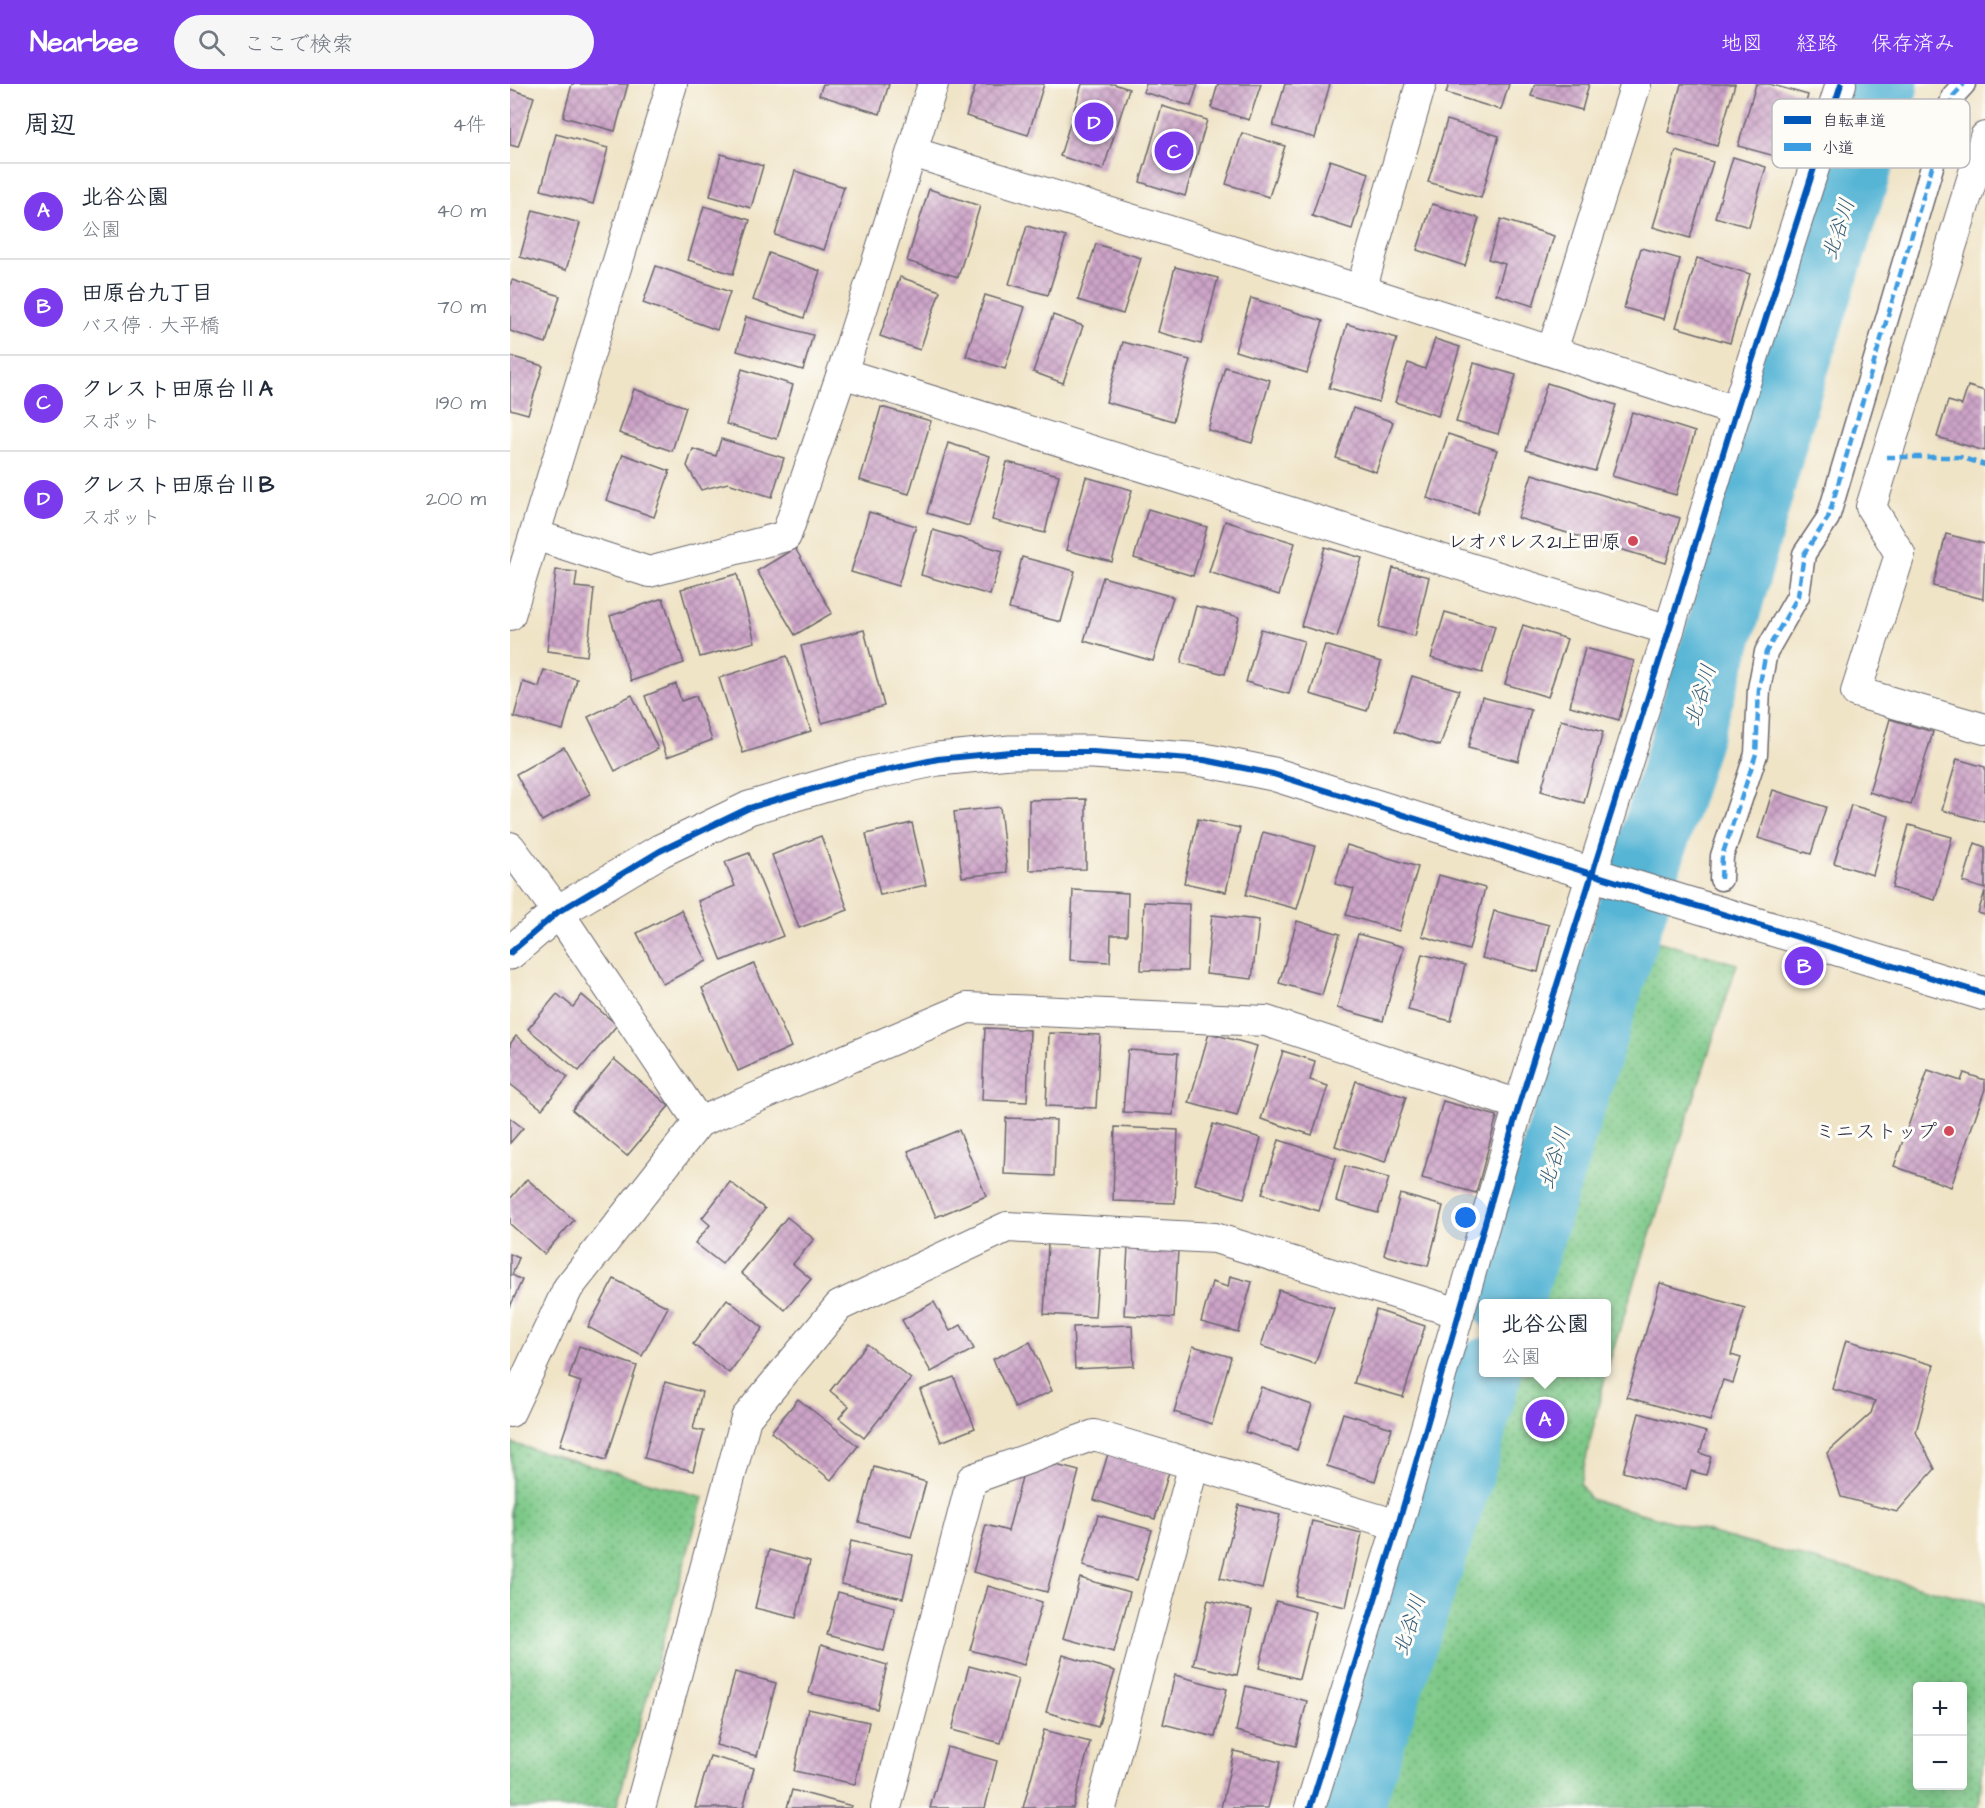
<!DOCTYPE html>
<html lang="ja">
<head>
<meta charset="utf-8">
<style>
	body { margin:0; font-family:"Architects Daughter","Klee One",sans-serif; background:#f6f6f7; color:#1f2937 }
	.controls { position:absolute; right:18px; bottom:18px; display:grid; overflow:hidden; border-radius:6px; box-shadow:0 3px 15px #0003 }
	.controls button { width:54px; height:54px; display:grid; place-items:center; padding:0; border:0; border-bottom:2px solid #e0e1e3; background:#fff; color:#1f2937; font:30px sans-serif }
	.you { position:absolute; left:956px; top:1134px; width:21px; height:21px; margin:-15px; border:4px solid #fff; border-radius:50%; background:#1a73e8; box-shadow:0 0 0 9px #1a73e833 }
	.badge { display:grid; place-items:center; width:39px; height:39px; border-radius:50%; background:#7c3aed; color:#fff; font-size:20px; font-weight:700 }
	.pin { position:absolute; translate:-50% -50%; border:3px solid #fff; box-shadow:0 2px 6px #0006 }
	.popup { position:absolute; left:969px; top:1215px; width:132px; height:78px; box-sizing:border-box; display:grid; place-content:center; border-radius:6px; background:#fff; filter:drop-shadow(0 2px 4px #0005); font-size:20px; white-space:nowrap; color:#747a83 }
	.popup b { font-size:22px; color:#1f2937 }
	.popup::after { content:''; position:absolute; left:50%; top:100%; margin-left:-12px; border:12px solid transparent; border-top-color:#fff }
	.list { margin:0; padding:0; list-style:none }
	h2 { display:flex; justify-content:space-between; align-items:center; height:78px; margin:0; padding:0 24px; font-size:26px }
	h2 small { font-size:20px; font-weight:400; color:#747a83 }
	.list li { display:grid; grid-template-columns:39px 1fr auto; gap:18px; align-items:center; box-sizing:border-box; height:96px; padding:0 24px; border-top:2px solid #e0e1e3 }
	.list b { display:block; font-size:22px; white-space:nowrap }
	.list p { margin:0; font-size:20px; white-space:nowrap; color:#747a83 }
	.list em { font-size:20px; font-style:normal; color:#747a83 }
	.icon { flex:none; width:33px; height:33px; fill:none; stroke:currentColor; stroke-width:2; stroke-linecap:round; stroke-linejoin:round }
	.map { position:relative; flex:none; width:1475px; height:1724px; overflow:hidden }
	header { display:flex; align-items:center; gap:36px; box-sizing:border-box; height:84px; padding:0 30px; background:#7c3aed; color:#fff }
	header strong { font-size:28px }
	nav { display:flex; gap:33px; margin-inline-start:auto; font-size:21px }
	.search { width:420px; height:54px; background:#f6f6f7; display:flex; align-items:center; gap:15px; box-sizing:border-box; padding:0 21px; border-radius:33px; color:#747a83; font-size:22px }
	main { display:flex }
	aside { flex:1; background:#fff }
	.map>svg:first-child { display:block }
	.park { fill:url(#park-dots); stroke:#4e7561; stroke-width:1.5; fill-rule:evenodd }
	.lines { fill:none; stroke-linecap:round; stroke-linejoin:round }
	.river { stroke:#57b5d5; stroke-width:69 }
	.building { fill:url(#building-cross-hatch) }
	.pedestrian-casing { stroke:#6a666c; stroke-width:25 }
	.minor-casing { stroke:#6a666c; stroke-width:32 }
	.tertiary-casing { stroke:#6a666c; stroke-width:35 }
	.pedestrian { stroke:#fff; stroke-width:22 }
	.minor { stroke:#fff; stroke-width:30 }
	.tertiary { stroke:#fff; stroke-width:33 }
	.quiet { stroke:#3c9ce2; stroke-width:4.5; stroke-dasharray:9 4.5; stroke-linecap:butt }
	.cycleway-casing { stroke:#fdfcf7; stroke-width:10 }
	.cycleway { stroke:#0057b8; stroke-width:6 }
	.poi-dot { fill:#d1495b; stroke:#fdfcf7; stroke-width:2 }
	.labels { text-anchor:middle; stroke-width:6; stroke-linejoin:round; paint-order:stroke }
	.poi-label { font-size:20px; fill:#22223b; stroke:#fdfcf7; text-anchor:end }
	.water-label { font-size:21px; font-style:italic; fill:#375d79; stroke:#fdfcf7 }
	.key { fill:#fdfcf7; stroke:#bbbbbf; stroke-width:1.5 }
	.key-label { font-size:16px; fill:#22223b }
</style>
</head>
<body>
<header>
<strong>Nearbee</strong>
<div class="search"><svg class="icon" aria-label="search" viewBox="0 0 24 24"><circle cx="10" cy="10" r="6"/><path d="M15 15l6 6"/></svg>ここで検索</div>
<nav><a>地図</a><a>経路</a><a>保存済み</a></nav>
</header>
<main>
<aside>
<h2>周辺<small>4件</small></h2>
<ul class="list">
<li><span class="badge">A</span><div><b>北谷公園</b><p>公園</p></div><em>40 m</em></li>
<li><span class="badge">B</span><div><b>田原台九丁目</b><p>バス停 · 大平橋</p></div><em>70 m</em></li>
<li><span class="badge">C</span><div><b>クレスト田原台ⅡA</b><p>スポット</p></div><em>190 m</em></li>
<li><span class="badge">D</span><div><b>クレスト田原台ⅡB</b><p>スポット</p></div><em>200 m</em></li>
</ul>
</aside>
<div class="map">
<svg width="1475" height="1724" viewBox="0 0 1475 1724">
	<defs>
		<pattern id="park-dots" width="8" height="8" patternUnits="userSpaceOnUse" patternTransform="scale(1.5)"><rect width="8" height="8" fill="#7bc887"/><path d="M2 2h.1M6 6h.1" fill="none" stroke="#64a270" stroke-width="1.8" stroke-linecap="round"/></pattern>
		<pattern id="building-cross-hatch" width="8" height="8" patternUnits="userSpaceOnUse" patternTransform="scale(1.5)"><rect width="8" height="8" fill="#cda4c8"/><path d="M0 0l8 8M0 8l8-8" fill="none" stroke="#a685a4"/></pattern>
	</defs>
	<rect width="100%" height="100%" fill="#fdfcf7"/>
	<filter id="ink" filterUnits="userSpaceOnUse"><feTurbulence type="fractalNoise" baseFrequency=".0167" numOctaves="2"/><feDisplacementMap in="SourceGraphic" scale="12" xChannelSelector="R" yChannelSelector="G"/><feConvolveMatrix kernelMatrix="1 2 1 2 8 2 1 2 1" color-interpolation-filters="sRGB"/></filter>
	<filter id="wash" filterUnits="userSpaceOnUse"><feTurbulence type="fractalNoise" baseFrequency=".008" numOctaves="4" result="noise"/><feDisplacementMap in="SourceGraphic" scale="24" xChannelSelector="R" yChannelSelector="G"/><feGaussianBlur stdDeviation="1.35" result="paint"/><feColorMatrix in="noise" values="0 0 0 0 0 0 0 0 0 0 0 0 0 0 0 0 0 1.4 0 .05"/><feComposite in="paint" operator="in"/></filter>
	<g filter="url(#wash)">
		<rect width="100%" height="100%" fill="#f0e4c7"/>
		<g class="park">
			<polygon points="1136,854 1227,880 1097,1285 1096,1220 1023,1219 1070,1054"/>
			<path d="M1002,1289h94l-26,111 10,15 169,47 226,57v136l-6,69h-609l107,-334zM1452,1602v100h-44v-100z"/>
			<polygon points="1,1359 193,1413 106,1724 0,1724"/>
		</g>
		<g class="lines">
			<g class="river">
				<polyline points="998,1220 1215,531 1276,309 1374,0"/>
				<polyline points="838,1724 952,1381 977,1288"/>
			</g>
		</g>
		<g id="blocks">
			<g class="building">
				<polygon points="62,0 118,0 105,47 53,33"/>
				<polygon points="313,0 379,0 370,30 309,11"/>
				<polygon points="466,0 534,0 518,51 456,32"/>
				<polygon points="572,0 604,0 619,5 593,86 550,72"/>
				<polygon points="636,0 688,0 681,22 633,8"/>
				<polygon points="708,0 751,0 739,36 701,24"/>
				<polygon points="775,0 820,0 805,54 763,42"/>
				<polygon points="939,0 999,0 991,26 936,9"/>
				<polygon points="1025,0 1079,0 1072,26 1021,12"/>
				<polygon points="1171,0 1225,0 1207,62 1158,48"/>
				<polygon points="1246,0 1259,0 1298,11 1280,76 1228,62"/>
				<polygon points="0,5 24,13 8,63 0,61"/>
				<polygon points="652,22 697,36 675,112 630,98"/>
				<polygon points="937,36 989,52 971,114 918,98"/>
				<polygon points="732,49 775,62 759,113 716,100"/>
				<polygon points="46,50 98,64 83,120 31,106"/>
				<polygon points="1166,67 1203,78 1180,154 1143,143"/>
				<polygon points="211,70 253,82 241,124 200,112"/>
				<polygon points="1223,73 1256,83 1239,143 1205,133"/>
				<polygon points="820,76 859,89 842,145 802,132"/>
				<polygon points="285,87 334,103 314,166 265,151"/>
				<polygon points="419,105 470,122 448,193 397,177"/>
				<polygon points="922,120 969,134 955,182 907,166"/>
				<polygon points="194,122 240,136 223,190 178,176"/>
				<polygon points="23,126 70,139 56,186 10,173"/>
				<polygon points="991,135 1044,152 1023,222 986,210 995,180 978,175"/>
				<polygon points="517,142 556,153 538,211 499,200"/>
				<polygon points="586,160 631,174 613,230 568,216"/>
				<polygon points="1131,164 1170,175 1154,235 1114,224"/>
				<polygon points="259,169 310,187 294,234 243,216"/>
				<polygon points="1187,174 1240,190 1220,259 1166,243"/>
				<polygon points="146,182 220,208 207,246 133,219"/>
				<polygon points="665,183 708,194 691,260 648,248"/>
				<polygon points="390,193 430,207 410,266 370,252"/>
				<polygon points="2,196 50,212 36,259 0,247 0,203"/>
				<polygon points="475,211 515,223 495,285 456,272"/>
				<polygon points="741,214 813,237 797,289 725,267"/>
				<polygon points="543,231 573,242 553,299 523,288"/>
				<polygon points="236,233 303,251 293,286 227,267"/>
				<polygon points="837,240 887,254 869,318 819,304"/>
				<polygon points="925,255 950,263 928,332 885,318 898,279 915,285"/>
				<polygon points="613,258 680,276 663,337 596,318"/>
				<polygon points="0,272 33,282 18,330 0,325"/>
				<polygon points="964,279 1006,291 988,350 946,338"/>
				<polygon points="715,283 760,296 742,359 698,346"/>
				<polygon points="232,285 283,301 267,355 216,340"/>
				<polygon points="1037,299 1106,321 1085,387 1016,366"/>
				<polygon points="1458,302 1475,307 1475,367 1427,353 1438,317 1452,321"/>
				<polygon points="124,305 176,323 162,367 109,349"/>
				<polygon points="371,323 421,337 399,410 350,396"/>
				<polygon points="843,324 883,338 866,388 826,374"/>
				<polygon points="1122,328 1185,348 1166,411 1102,392"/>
				<polygon points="938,350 987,366 967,430 917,414"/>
				<polygon points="211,355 274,374 262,413 218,399 191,406 177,382 183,365 206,372"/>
				<polygon points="438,359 480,372 459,442 417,429"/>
				<polygon points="113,370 160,387 144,433 96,416"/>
				<polygon points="497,378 549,391 535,449 482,436"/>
				<polygon points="1022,390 1170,434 1156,479 1008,434"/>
				<polygon points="576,393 622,406 602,478 556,466"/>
				<polygon points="638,425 697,443 683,492 624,474"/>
				<polygon points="359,428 406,442 388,502 341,488"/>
				<polygon points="715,437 785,459 769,511 699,488"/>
				<polygon points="423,446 493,467 480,511 411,491"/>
				<polygon points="1436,450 1475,460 1473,515 1423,502"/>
				<polygon points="815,463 852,474 827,553 791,542"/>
				<polygon points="285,464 322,529 285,551 247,487"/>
				<polygon points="512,473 565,487 551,538 499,525"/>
				<polygon points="883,484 919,493 905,552 869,543"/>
				<polygon points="46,486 67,488 65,503 84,505 77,572 37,567"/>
				<polygon points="227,490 245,558 190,573 171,505"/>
				<polygon points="593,493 663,513 643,577 574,557"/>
				<polygon points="153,514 174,579 121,597 100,532"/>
				<polygon points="686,522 729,533 715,590 671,579"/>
				<polygon points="935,528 985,542 972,589 921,574"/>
				<polygon points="1013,541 1057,555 1038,613 995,600"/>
				<polygon points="751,545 794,557 779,610 736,598"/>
				<polygon points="354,546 374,622 312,639 291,562"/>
				<polygon points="815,561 871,578 857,627 800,610"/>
				<polygon points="1075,564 1124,577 1109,636 1060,622"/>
				<polygon points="277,572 301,647 233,669 209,594"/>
				<polygon points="34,586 67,595 53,646 4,633 13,598 29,603"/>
				<polygon points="902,592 949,606 930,662 885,647"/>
				<polygon points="166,600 171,617 186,612 202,656 157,673 135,612"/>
				<polygon points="122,611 148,665 105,687 78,633"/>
				<polygon points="972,613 1021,626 1008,677 958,664"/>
				<polygon points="1380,635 1423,648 1401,721 1359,708"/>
				<polygon points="1051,636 1093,648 1074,719 1031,707"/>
				<polygon points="54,663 80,710 32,737 6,690"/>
				<polygon points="1447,675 1475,683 1475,738 1432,726"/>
				<polygon points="1263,706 1316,723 1301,770 1248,754"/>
				<polygon points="576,715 576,785 519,786 519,716"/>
				<polygon points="1341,721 1379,732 1363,791 1324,779"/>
				<polygon points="490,723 497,788 452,793 444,728"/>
				<polygon points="688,735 730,744 716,808 674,799"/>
				<polygon points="402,739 416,801 370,811 356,750"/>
				<polygon points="1399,741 1442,753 1425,816 1382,804"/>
				<polygon points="753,748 805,762 787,825 736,811"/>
				<polygon points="311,752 338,826 289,844 262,771"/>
				<polygon points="1465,759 1475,763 1475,805 1453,798"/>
				<polygon points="837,761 908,783 889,847 836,831 844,805 825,800"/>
				<polygon points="239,769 273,852 212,877 188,817 225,802 215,778"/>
				<polygon points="929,791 975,804 959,866 912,852"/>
				<polygon points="563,806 618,809 617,851 601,851 600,878 560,876"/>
				<polygon points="1475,807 1475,831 1468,829"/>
				<polygon points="634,818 679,820 677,887 631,886"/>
				<polygon points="171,826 197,877 153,900 127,849"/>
				<polygon points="984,827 1039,841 1028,888 972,874"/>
				<polygon points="702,831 749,836 742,895 696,890"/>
				<polygon points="787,837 830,850 812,911 769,899"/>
				<polygon points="848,850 894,863 873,937 827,924"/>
				<polygon points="912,870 955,881 941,937 898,926"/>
				<polygon points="244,880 281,963 228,987 192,904"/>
				<polygon points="47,910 63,923 72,911 107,941 69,987 18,945"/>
				<polygon points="475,944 520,946 517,1018 472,1016"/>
				<polygon points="539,949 590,951 586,1024 536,1022"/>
				<polygon points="699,949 747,962 727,1032 679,1019"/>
				<polygon points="6,952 58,993 32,1025 0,1000 0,960"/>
				<polygon points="618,966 668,969 663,1031 613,1028"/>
				<polygon points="773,967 805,977 800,996 818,1002 802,1051 751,1035"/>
				<polygon points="104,975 159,1022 117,1072 62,1026"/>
				<polygon points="1418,986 1451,997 1454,989 1475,996 1475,1005 1441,1103 1384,1082"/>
				<polygon points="846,997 896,1013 875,1078 825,1062"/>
				<polygon points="933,1017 987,1032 966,1109 912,1094"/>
				<polygon points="0,1034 13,1044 0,1059"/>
				<polygon points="496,1034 546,1036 544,1092 494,1090"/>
				<polygon points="703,1040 751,1054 734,1114 685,1100"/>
				<polygon points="605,1043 668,1046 665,1119 603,1117"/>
				<polygon points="449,1046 476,1112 426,1133 398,1067"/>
				<polygon points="769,1056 826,1074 809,1127 752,1110"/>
				<polygon points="835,1082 879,1094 868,1129 826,1117"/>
				<polygon points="17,1095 64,1136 34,1170 0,1140 0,1115"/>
				<polygon points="220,1098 255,1125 212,1180 185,1159 200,1141 192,1134"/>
				<polygon points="890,1110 933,1122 918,1182 874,1171"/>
				<polygon points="277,1133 304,1155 283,1180 301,1195 275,1226 231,1189"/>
				<polygon points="538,1160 590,1163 585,1233 534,1230"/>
				<polygon points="618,1163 668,1166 664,1234 614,1231"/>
				<polygon points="0,1170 9,1174 2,1191 12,1196 0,1223"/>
				<polygon points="720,1192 742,1198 728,1248 691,1238 702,1198 718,1203"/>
				<polygon points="104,1195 158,1223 132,1272 78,1243"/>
				<polygon points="1150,1199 1235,1224 1221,1271 1231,1274 1223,1299 1213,1296 1200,1337 1117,1313"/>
				<polygon points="769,1206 824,1224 805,1280 751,1262"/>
				<polygon points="217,1215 253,1244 219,1289 183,1260"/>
				<polygon points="424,1218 440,1247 451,1241 464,1265 421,1288 392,1236"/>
				<polygon points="866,1226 915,1242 893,1313 844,1299"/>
				<polygon points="622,1241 624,1282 565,1285 563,1243"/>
				<polygon points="1336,1256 1424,1281 1406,1348 1425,1385 1387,1428 1331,1413 1317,1369 1361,1329 1365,1317 1322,1305"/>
				<polygon points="520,1258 542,1307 505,1324 483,1275"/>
				<polygon points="357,1260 401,1295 354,1354 329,1334 339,1322 320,1307"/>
				<polygon points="69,1262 127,1282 96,1376 50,1361 71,1298 59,1294"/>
				<polygon points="683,1262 721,1273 702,1340 664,1328"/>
				<polygon points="444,1293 465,1344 431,1358 410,1306"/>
				<polygon points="155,1298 192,1308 183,1345 194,1347 183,1387 134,1374"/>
				<polygon points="751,1303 802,1321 787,1366 735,1348"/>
				<polygon points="288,1315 348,1362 321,1396 261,1348"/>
				<polygon points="833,1329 882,1344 865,1397 817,1382"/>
				<polygon points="1129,1329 1196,1348 1190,1369 1201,1373 1196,1391 1181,1387 1176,1405 1113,1388"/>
				<polygon points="598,1370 659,1388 645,1435 584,1416"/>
				<polygon points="542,1380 569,1387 537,1508 463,1488 476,1441 498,1447 512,1393"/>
				<polygon points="364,1383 416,1398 401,1453 349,1438"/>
				<polygon points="729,1421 770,1431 752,1505 710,1494"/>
				<polygon points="588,1431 642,1446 627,1496 573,1482"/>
				<polygon points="802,1437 852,1449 836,1523 785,1512"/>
				<polygon points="341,1457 403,1471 393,1514 331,1500"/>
				<polygon points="259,1466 300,1477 286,1534 245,1524"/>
				<polygon points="570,1494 620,1508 604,1568 553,1554"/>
				<polygon points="478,1502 532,1518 514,1581 460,1566"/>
				<polygon points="328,1508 385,1523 374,1567 317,1551"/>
				<polygon points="698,1516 742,1526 727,1591 683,1581"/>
				<polygon points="766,1517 806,1528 789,1595 749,1584"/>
				<polygon points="311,1561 377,1581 367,1625 299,1609"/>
				<polygon points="553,1571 605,1587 588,1643 536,1628"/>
				<polygon points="459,1582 508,1595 491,1659 442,1646"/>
				<polygon points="225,1588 266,1599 247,1672 206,1661"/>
				<polygon points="665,1591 717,1605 705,1653 653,1640"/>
				<polygon points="736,1602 797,1617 786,1662 726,1647"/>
				<polygon points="298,1625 359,1638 345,1700 284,1687"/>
				<polygon points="534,1646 580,1658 563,1724 513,1724"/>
				<polygon points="437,1663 487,1677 475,1724 420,1724"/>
				<polygon points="724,1667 770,1678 758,1724 711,1724"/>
				<polygon points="200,1672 244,1684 233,1724 185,1724"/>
				<polygon points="282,1706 342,1722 341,1724 277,1724"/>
			</g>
		</g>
	</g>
	<g filter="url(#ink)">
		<use href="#blocks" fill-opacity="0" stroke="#6a666c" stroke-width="1.5"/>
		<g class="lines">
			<g class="pedestrian-casing">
				<polyline id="pedestrian" points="1211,795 1212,772 1246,670 1249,605 1256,568 1288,512 1294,470 1318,434 1443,12 1454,0"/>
			</g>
			<g class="minor-casing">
				<g id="minor">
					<polyline points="1475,53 1361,423 1390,470 1346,608 1475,645"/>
					<polyline points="402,68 851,206 1226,327"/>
					<polyline points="851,206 911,0"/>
					<polyline points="1042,267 1126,0"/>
					<polyline points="332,289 1159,546"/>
					<polyline points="25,451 139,488 276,452 332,289 423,0"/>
					<polyline points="0,531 162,0"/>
					<polyline points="0,763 48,828 189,1038"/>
					<polyline points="0,1328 58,1204 189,1038 457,924 756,937 1009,1021"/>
					<polyline points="130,1724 236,1334 329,1222 497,1143 705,1154 949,1229"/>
					<polyline points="376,1724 462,1395 584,1351 888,1441"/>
					<polyline points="591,1724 684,1380"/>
					<polyline points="800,1724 888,1441 1009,1021 1159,546 1226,327 1331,0"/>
				</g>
			</g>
			<g class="tertiary-casing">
				<polyline id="tertiary" points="0,869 48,828 150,767 239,724 343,693 428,675 500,668 583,668 694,676 763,690 1101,796 1475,910"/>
			</g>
			<use href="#pedestrian" class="pedestrian"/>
			<use href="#minor" class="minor"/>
			<use href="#tertiary" class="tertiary"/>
			<g class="quiet">
				<polyline points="1376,373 1450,373 1475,381"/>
				<polyline points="1211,795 1212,772 1246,670 1249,605 1256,568 1288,512 1294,470 1318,434 1443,12 1454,0"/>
			</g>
			<g class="cycleway-casing">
				<g id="cycleway">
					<polyline points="0,869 48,828 150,767 239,724 343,693 428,675 500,668 583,668 694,676 763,690 1101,796 1475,910"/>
					<polyline points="800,1724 888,1441 1009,1021 1159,546 1226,327 1331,0"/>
				</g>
			</g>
			<use href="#cycleway" class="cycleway"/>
		</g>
	</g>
	<g class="poi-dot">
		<circle cx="1123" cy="457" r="6"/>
		<circle cx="1439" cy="1047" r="6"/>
	</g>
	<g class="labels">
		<g class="poi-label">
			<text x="1111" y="464">レオパレス21上田原</text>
			<text x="1427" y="1054">ミニストップ</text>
		</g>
		<g class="water-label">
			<text transform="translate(1328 145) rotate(-72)" y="7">北谷川</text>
			<text transform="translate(1190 611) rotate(-73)" y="7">北谷川</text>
			<text transform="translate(1044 1074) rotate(-73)" y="7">北谷川</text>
			<text transform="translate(899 1541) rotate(-72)" y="7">北谷川</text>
		</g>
	</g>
	<rect x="1262" y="15" width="198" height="69" rx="9" class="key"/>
	<rect x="1274" y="32" width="27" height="8" fill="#0057b8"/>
	<rect x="1274" y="59" width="27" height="8" fill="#3c9ce2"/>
	<g class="key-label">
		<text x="1312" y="42">自転車道</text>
		<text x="1312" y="69">小道</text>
	</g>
</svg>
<div class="controls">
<button>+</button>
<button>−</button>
</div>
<div class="you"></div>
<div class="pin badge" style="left:1035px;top:1335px">A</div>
<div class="popup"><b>北谷公園</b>公園</div>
<div class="pin badge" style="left:1294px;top:882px">B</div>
<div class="pin badge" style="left:664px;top:67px">C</div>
<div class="pin badge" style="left:584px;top:38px">D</div>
</div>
</main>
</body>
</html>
